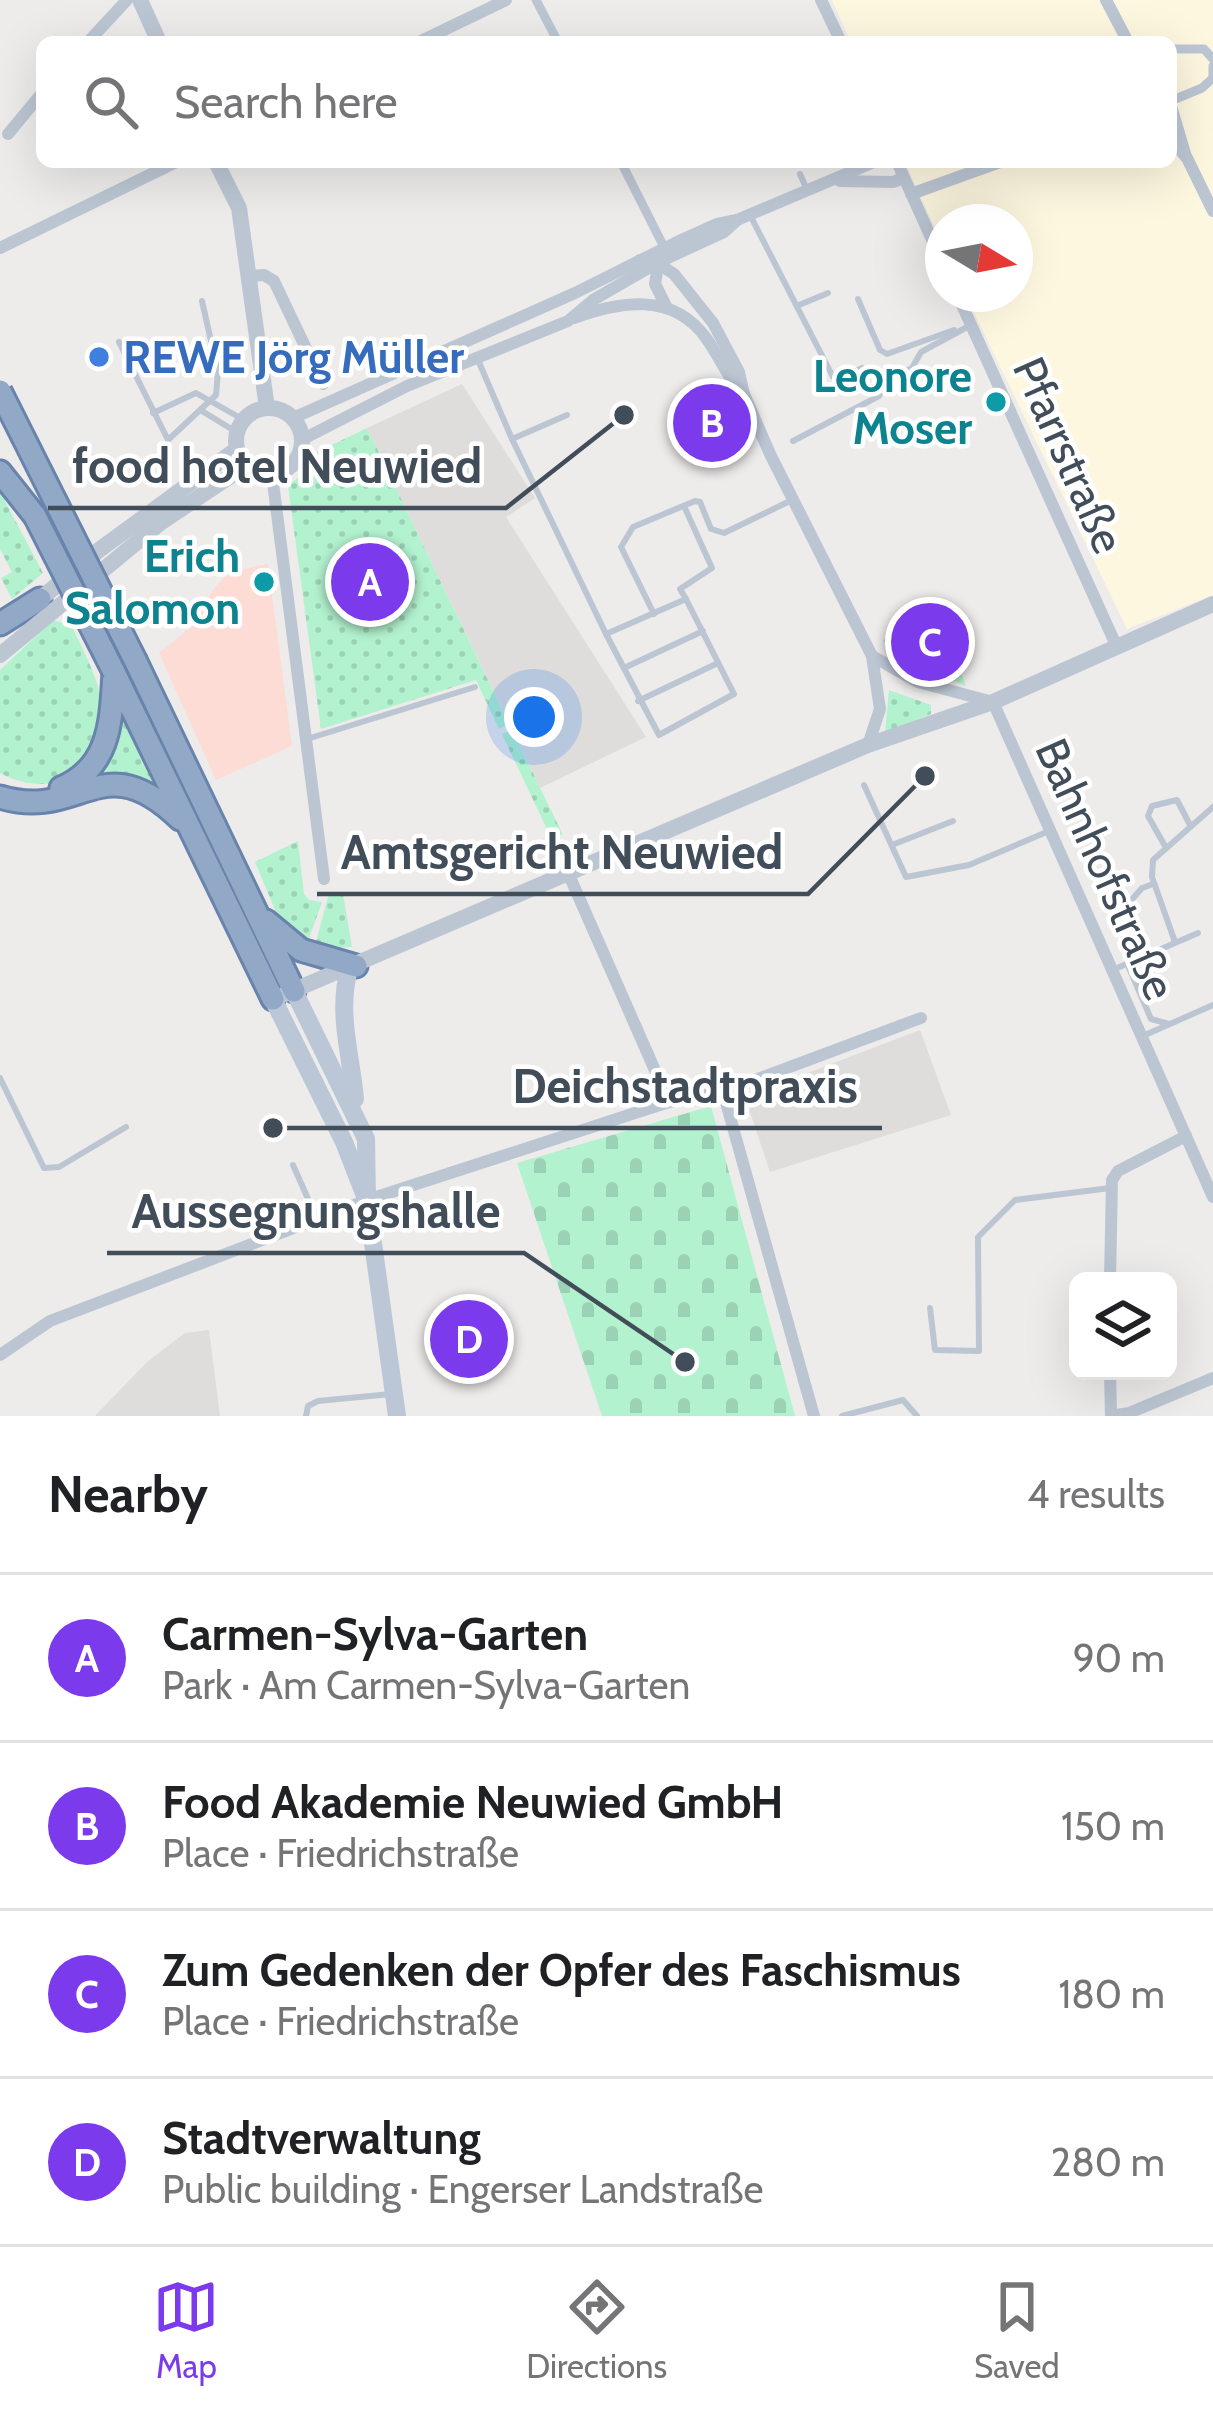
<!DOCTYPE html>
<html lang="en">
<head>
<meta charset="utf-8">
<style>
	body { margin:0; font-family:Cabin,sans-serif; background:#f2f2f2; color:#202124 }
	.controls { position:absolute; right:36px; bottom:36px; display:grid; overflow:hidden; border-radius:18px; box-shadow:0 12px 48px #0002 }
	.controls button { width:108px; height:108px; display:grid; place-items:center; padding:0; border:0; border-bottom:3px solid #e0e0e0; background:#fff; color:#202124; font:60px sans-serif }
	.compass { position:absolute; left:925px; top:204px; width:108px; height:108px; border-radius:50%; background:#fff; box-shadow:0 12px 48px #0002; rotate:100deg }
	.you { position:absolute; left:534px; top:717px; width:42px; height:42px; margin:-30px; border:9px solid #fff; border-radius:50%; background:#1a73e8; box-shadow:0 0 0 18px #1a73e833 }
	.badge { display:grid; place-items:center; width:78px; height:78px; border-radius:50%; background:#7c3aed; color:#fff; font-size:39px; font-weight:700 }
	.pin { position:absolute; translate:-50% -50%; border:6px solid #fff; box-shadow:0 3px 12px #0006 }
	.list { margin:0; padding:0; list-style:none }
	h2 { display:flex; justify-content:space-between; align-items:center; height:156px; margin:0; padding:0 48px; font-size:51px }
	h2 small { font-size:39px; font-weight:400; color:#757577 }
	.list li { display:grid; grid-template-columns:78px 1fr auto; gap:36px; align-items:center; box-sizing:border-box; height:168px; padding:0 48px; border-top:3px solid #e0e0e0 }
	.list b { display:block; font-size:45px; white-space:nowrap }
	.list p { margin:0; font-size:39px; white-space:nowrap; color:#757577 }
	.list em { font-size:39px; font-style:normal; color:#757577 }
	.icon { flex:none; width:66px; height:66px; fill:none; stroke:currentColor; stroke-width:2; stroke-linecap:round; stroke-linejoin:round }
	.map { position:relative; flex:none; width:1213px; height:1416px; overflow:hidden }
	.search { position:absolute; background:#fff; box-shadow:0 12px 48px #0002; left:36px; right:36px; top:36px; height:132px; display:flex; align-items:center; gap:30px; box-sizing:border-box; padding:0 42px; border-radius:18px; color:#757577; font-size:45px }
	.sheet { height:828px; background:#fff }
	nav { display:flex; justify-content:space-around; align-items:center; box-sizing:border-box; height:168px; border-top:3px solid #e0e0e0; background:#fff; font-size:33px; color:#757577 }
	nav a { display:grid; justify-items:center; gap:6px }
	nav .on { color:#7c3aed }
	.map>svg:first-child { display:block }
	.commercial { fill:#fdf7e0 }
	.education { fill:#dfdcdc }
	.medical { fill:#fddcd6 }
	.green { fill:url(#green-dots) }
	.cemetery { fill:url(#cemetery-stones) }
	.lines { fill:none; stroke-linecap:round; stroke-linejoin:round }
	.trunk-casing { stroke:#6884ac; stroke-width:27 }
	.service { stroke:#bcc6d3; stroke-width:6 }
	.pedestrian { stroke:#bcc6d3; stroke-width:9 }
	.minor { stroke:#bcc6d3; stroke-width:12 }
	.tertiary { stroke:#bcc6d3; stroke-width:16 }
	.secondary { stroke:#bbc7d7; stroke-width:18 }
	.trunk { stroke:#92a8c7; stroke-width:21 }
	.trunk-bridge-casing { stroke:#6884ac; stroke-width:27; stroke-linecap:butt }
	.trunk-bridge { stroke:#92a8c7; stroke-width:21 }
	.shop-dot { fill:#3f7fe0; stroke:#fff; stroke-width:4.5 }
	.culture-dot { fill:#0f9aa8; stroke:#fff; stroke-width:4.5 }
	.labels { text-anchor:middle; stroke-width:9; stroke-linejoin:round; paint-order:stroke }
	.shop-label { font-size:45px; font-weight:bold; fill:#366cbe; stroke:#fff; text-anchor:start }
	.culture-label { font-size:45px; font-weight:bold; fill:#0d838f; stroke:#fff; text-anchor:end }
	.street-label { font-size:45px; fill:#424d5a; stroke:#fff }
	.leader { fill:none; stroke:#424d5a; stroke-width:4.5 }
	.callout-dot { fill:#424d5a; stroke:#fff; stroke-width:4.5 }
	.callout-label { font-size:48px; text-anchor:middle; font-weight:bold; fill:#424d5a; stroke:#fff; stroke-width:9; stroke-linejoin:round; paint-order:stroke }
</style>
</head>
<body>
<div class="map">
<svg width="1213" height="1416" viewBox="0 0 1213 1416">
	<defs>
		<pattern id="green-dots" width="8" height="8" patternUnits="userSpaceOnUse" patternTransform="scale(3)"><rect width="8" height="8" fill="#b3f2cf"/><path d="M2 2h.1M6 6h.1" fill="none" stroke="#9bd1b4" stroke-width="1.8" stroke-linecap="round"/></pattern>
		<pattern id="cemetery-stones" width="16" height="16" patternUnits="userSpaceOnUse" patternTransform="scale(3)"><rect width="16" height="16" fill="#b3f2cf"/><path d="M2 7V4a2 2 0 0 1 4 0v3zM10 15v-3a2 2 0 0 1 4 0v3z" fill="#9bd1b4"/></pattern>
	</defs>
	<rect width="100%" height="100%" fill="#eeebeb"/>
	<polygon class="commercial" points="832,0 1213,0 1213,595 1127,629 965,294 1015,294 1015,222 943,222 943,246 905,162 1171,162 1171,42 851,42"/>
	<g class="education">
		<polygon points="462,384 535,498 506,517 646,737 540,788 367,428"/>
		<polygon points="920,1030 951,1115 770,1172 745,1097"/>
		<polygon points="209,1330 220,1416 95,1416 147,1362 185,1333"/>
	</g>
	<polygon class="medical" points="268,564 292,746 216,780 159,653 192,626 213,590 229,572"/>
	<g class="green">
		<polygon points="367,428 509,724 499,729 476,680 321,729 288,486 310,467 317,452"/>
		<polygon points="0,492 43,573 12,599 1,578 12,572 0,549"/>
		<polygon points="938,617 966,686 899,657 883,640"/>
		<path d="M53,620l19,6c12,27 32,61 30,91 -4,59 -52,83 -102,56v-103z"/>
		<polygon points="889,690 931,705 931,714 885,733"/>
		<path d="M116,707l41,83c-20,-14 -41,-18 -64,-8l-3,-5z"/>
		<polygon points="512,730 563,835 550,833 545,825 502,734"/>
		<polygon points="298,841 304,894 309,900 322,902 306,947 279,919 255,862"/>
		<polygon points="329,893 343,894 352,947 333,948 316,942"/>
	</g>
	<polygon class="cemetery" points="711,1106 795,1416 602,1416 517,1163"/>
	<g class="lines">
		<g class="trunk-casing">
			<g id="trunk">
				<polyline points="0,472 35,516"/>
				<polyline points="0,624 40,599"/>
				<polyline points="136,662 294,991"/>
				<polyline points="114,672 273,999"/>
				<path d="M61,788c50,-21 50,-68 53,-115"/>
				<path d="M0,797c81,25 101,-54 180,22"/>
				<polyline points="266,921 301,950 356,966"/>
			</g>
		</g>
		<g class="service">
			<polyline points="800,174 807,190"/>
			<polyline points="750,215 833,377 842,378 862,368"/>
			<polyline points="858,299 880,350 887,354 954,330"/>
			<polyline points="799,305 828,293"/>
			<polyline points="119,342 168,440 216,395 218,372 202,301"/>
			<polyline points="478,360 512,439 567,415"/>
			<polyline points="202,411 238,433"/>
			<polyline points="153,413 196,393 244,420"/>
			<polyline points="512,439 606,634 686,599 680,589 712,568 684,506"/>
			<polyline points="793,441 879,396 887,381 912,368 921,352 971,325"/>
			<polyline points="654,614 621,547 633,527 695,501 700,502 711,529 724,533 792,500"/>
			<polyline points="606,634 659,735 734,694 686,599"/>
			<polyline points="624,668 703,631"/>
			<polyline points="638,701 718,663"/>
			<polyline points="307,739 475,687"/>
			<polyline points="864,785 906,877 969,865 1049,831"/>
			<polyline points="892,845 953,821"/>
			<polyline points="1165,846 1148,816 1152,806 1177,800 1190,825"/>
			<polyline points="1175,942 1152,877 1153,860 1213,807"/>
			<polyline points="1145,955 1127,905 1142,888 1153,884"/>
			<polyline points="1127,963 1151,1019 1169,1024"/>
			<polyline points="1115,969 1198,933"/>
			<polyline points="1145,1035 1213,1005"/>
			<polyline points="0,1078 44,1168 59,1167 126,1127"/>
			<polyline points="293,1165 317,1219"/>
			<polyline points="930,1308 935,1350 979,1351 978,1237 1015,1200 1110,1188"/>
			<polyline points="306,1416 308,1406 318,1401 391,1394"/>
			<polyline points="842,1416 903,1400 917,1416"/>
		</g>
		<g class="pedestrian">
			<polyline points="536,0 558,42"/>
			<polyline points="1171,49 1204,49 1213,59"/>
			<polyline points="1173,100 1202,88 1213,78 1213,66"/>
			<polyline points="621,162 664,247"/>
		</g>
		<g class="minor">
			<polyline points="821,0 841,42"/>
			<polyline points="1106,0 1128,42"/>
			<polyline points="88,42 127,0"/>
			<polyline points="419,42 506,0"/>
			<polyline points="1171,106 1186,157"/>
			<polyline points="8,134 42,93"/>
			<polyline points="1171,140 1187,158 1213,211"/>
			<polyline points="897,162 943,264"/>
			<polyline points="840,181 893,182 904,178"/>
			<polyline points="911,194 1000,162"/>
			<polyline points="0,248 176,162"/>
			<polyline points="659,259 655,284 666,306"/>
			<polyline points="640,260 657,263 674,274 713,323 739,372 744,394 770,454 872,656 880,709 868,745"/>
			<polyline points="252,276 264,275 274,281 323,384"/>
			<polyline points="957,294 1116,645"/>
			<path d="M574,318c46,-17 99,-26 132,20 14,19 21,40 38,56"/>
			<polyline points="293,418 575,293 679,241 717,224 737,220 874,162"/>
			<polyline points="303,439 407,386 568,321 593,300 657,263 724,232 736,221"/>
			<polyline points="272,475 324,879"/>
			<polyline points="872,656 918,682 993,702 1213,1197"/>
			<polyline points="569,875 669,1102"/>
			<polyline points="723,1092 814,1416"/>
			<polyline points="1110,1281 1112,1180 1118,1171 1186,1136"/>
			<polyline points="0,1355 50,1321 367,1200 669,1102 723,1092 921,1018"/>
			<polyline points="1110,1371 1111,1416"/>
			<polyline points="1111,1416 1129,1413 1213,1378"/>
		</g>
		<g class="tertiary">
			<polyline points="140,0 159,42"/>
			<polyline points="216,162 239,208 267,408"/>
			<circle cx="269" cy="441" r="33"/>
			<polyline points="33,605 99,550 237,449"/>
			<polyline points="0,655 160,523 247,465"/>
			<polyline points="285,994 868,745 993,702 1213,604"/>
		</g>
		<g class="secondary">
			<path d="M349,969c-12,45 2,85 6,130"/>
			<polyline points="294,991 366,1139 367,1200 397,1416"/>
			<polyline points="273,999 344,1142 365,1196"/>
		</g>
		<use href="#trunk" class="trunk"/>
		<g class="trunk-bridge-casing">
			<g id="trunk-bridge">
				<polyline points="0,391 136,662"/>
				<polyline points="35,516 114,672"/>
			</g>
		</g>
		<use href="#trunk-bridge" class="trunk-bridge"/>
	</g>
	<circle class="shop-dot" cx="99" cy="357" r="12"/>
	<g class="culture-dot">
		<circle cx="996" cy="402" r="12"/>
		<circle cx="264" cy="582" r="12"/>
	</g>
	<g class="labels">
		<g class="shop-label">
			<text x="123" y="373">REWE Jörg Müller</text>
		</g>
		<g class="culture-label">
			<text x="972" y="392">Leonore<tspan x="972" dy="52">Moser</tspan></text>
			<text x="240" y="572">Erich<tspan x="240" dy="52">Salomon</tspan></text>
		</g>
		<g class="street-label">
			<text transform="translate(1069 455) rotate(66)" y="16">Pfarrstraße</text>
			<text transform="translate(1106 869) rotate(66)" y="16">Bahnhofstraße</text>
		</g>
	</g>
	<path class="leader" d="M624 415L506 508H48M925 776L808 894H317M273 1128L488 1128H882M685 1362L524 1253H107"/>
	<g class="callout-dot">
		<circle cx="624" cy="415" r="12"/>
		<circle cx="925" cy="776" r="12"/>
		<circle cx="273" cy="1128" r="12"/>
		<circle cx="685" cy="1362" r="12"/>
	</g>
	<g class="callout-label">
		<text x="277" y="483">food hotel Neuwied</text>
		<text x="562" y="869">Amtsgericht Neuwied</text>
		<text x="685" y="1103">Deichstadtpraxis</text>
		<text x="316" y="1228">Aussegnungshalle</text>
	</g>
</svg>
<div class="controls">
<button><svg class="icon" aria-label="layers" viewBox="0 0 24 24"><path d="M12 4l9 5-9 5-9-5zM3 14l9 5 9-5"/></svg></button>
</div>
<svg class="compass" viewBox="-18 -18 36 36"><path d="M0-13l5 13h-10z" fill="#e53935"/><path d="M0 13l5-13h-10z" fill="#757577"/></svg>
<div class="you"></div>
<div class="pin badge" style="left:370px;top:582px">A</div>
<div class="pin badge" style="left:712px;top:423px">B</div>
<div class="pin badge" style="left:930px;top:642px">C</div>
<div class="pin badge" style="left:469px;top:1339px">D</div>
<div class="search"><svg class="icon" aria-label="search" viewBox="0 0 24 24"><circle cx="10" cy="10" r="6"/><path d="M15 15l6 6"/></svg>Search here</div>
</div>
<section class="sheet">
<h2>Nearby<small>4 results</small></h2>
<ul class="list">
<li><span class="badge">A</span><div><b>Carmen-Sylva-Garten</b><p>Park · Am Carmen-Sylva-Garten</p></div><em>90 m</em></li>
<li><span class="badge">B</span><div><b>Food Akademie Neuwied GmbH</b><p>Place · Friedrichstraße</p></div><em>150 m</em></li>
<li><span class="badge">C</span><div><b>Zum Gedenken der Opfer des Faschismus</b><p>Place · Friedrichstraße</p></div><em>180 m</em></li>
<li><span class="badge">D</span><div><b>Stadtverwaltung</b><p>Public building · Engerser Landstraße</p></div><em>280 m</em></li>
</ul>
</section>
<nav>
<a class="on"><svg class="icon" aria-label="map" viewBox="0 0 24 24"><path d="M3 6l6-2 6 2 6-2v14l-6 2-6-2-6 2zM9 4v14M15 6v14"/></svg>Map</a>
<a><svg class="icon" aria-label="directions" viewBox="0 0 24 24"><path d="M12 3l9 9-9 9-9-9zM9 14v-3h6M13 9l2 2-2 2"/></svg>Directions</a>
<a><svg class="icon" aria-label="saved" viewBox="0 0 24 24"><path d="M7 4h10v16l-5-4-5 4z"/></svg>Saved</a>
</nav>
</body>
</html>
